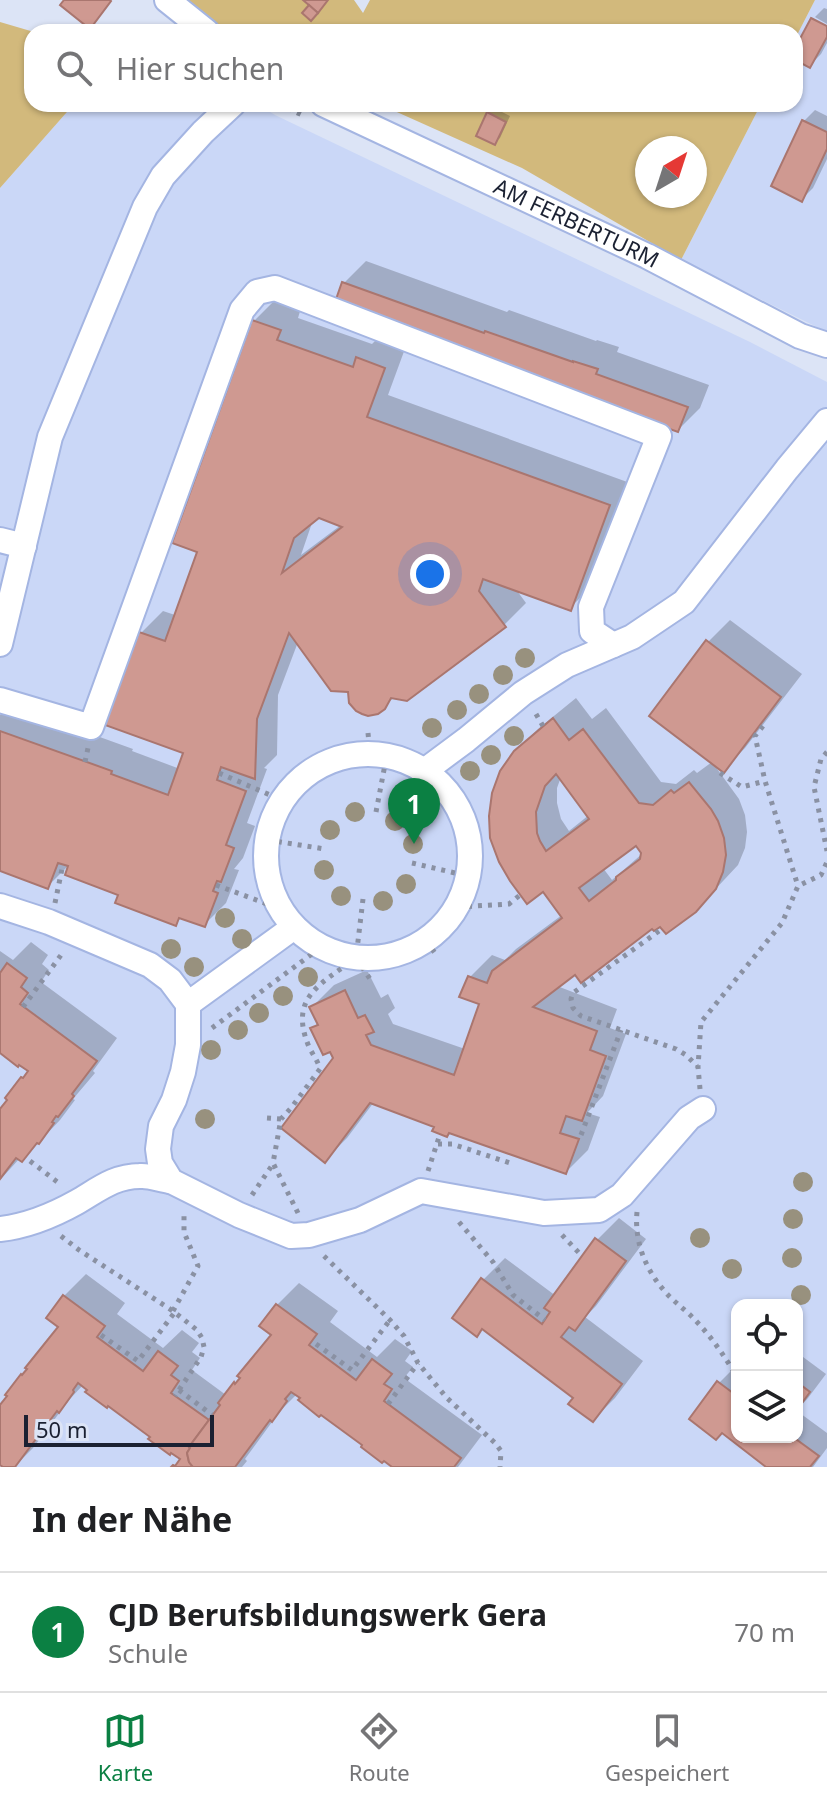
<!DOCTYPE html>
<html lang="de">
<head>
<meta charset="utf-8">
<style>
	body { margin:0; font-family:"Noto Sans",sans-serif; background:#f6f6f6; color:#202124 }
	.controls { position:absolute; right:24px; bottom:24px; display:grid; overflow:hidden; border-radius:16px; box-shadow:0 2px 6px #0004 }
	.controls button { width:72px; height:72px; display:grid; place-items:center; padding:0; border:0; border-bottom:2px solid #e0e0e0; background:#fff; color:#202124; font:40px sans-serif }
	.compass { position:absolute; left:635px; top:136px; width:72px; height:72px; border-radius:50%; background:#fff; box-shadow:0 2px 6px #0004; rotate:39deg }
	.scale { position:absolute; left:24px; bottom:20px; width:190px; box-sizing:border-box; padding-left:8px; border:4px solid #1b2132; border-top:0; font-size:22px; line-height:28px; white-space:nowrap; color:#1b2132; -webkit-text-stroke:6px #dce4f6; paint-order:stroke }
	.you { position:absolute; left:430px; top:574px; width:28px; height:28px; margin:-20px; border:6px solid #fff; border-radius:50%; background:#1a73e8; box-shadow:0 0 0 12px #1a73e833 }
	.badge { display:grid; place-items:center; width:52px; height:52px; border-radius:50%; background:#0b8043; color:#fff; font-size:26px; font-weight:700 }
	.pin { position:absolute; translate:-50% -66px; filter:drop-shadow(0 2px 4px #0008) }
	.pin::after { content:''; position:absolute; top:42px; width:28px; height:24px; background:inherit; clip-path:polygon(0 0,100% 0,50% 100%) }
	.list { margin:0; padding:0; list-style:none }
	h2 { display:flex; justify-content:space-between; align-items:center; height:104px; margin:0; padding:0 32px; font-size:34px }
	h2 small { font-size:26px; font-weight:400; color:#757577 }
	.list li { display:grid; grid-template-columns:52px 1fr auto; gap:24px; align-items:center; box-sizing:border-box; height:120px; padding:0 32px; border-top:2px solid #e0e0e0 }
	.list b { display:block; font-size:30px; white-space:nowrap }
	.list p { margin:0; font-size:26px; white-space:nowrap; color:#757577 }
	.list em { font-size:26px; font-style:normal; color:#757577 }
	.icon { flex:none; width:44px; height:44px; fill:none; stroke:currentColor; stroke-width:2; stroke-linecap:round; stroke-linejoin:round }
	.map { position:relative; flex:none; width:827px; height:1467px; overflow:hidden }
	.search { position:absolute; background:#fff; box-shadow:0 2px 6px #0004; left:24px; right:24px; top:24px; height:88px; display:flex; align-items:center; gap:20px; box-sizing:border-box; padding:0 28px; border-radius:24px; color:#757577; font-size:30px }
	.sheet { height:224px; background:#fff }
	nav { display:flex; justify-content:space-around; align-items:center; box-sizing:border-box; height:112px; border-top:2px solid #e0e0e0; background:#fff; font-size:22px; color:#757577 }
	nav a { display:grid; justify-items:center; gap:4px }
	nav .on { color:#0b8043 }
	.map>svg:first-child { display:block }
	.built { fill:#cad7f7; fill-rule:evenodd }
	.green { fill:#d2b97c; fill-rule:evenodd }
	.shadow { fill:#0003; fill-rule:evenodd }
	.building { fill:#cf9991; stroke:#aa766f; stroke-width:2; fill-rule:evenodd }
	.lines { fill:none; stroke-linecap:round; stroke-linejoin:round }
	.minor-casing { stroke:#a4b5e2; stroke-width:28 }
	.path { stroke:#8a91a3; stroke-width:5; stroke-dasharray:4 6; stroke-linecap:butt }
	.minor { stroke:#fff; stroke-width:24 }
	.tree { fill:#98917e }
	.labels { text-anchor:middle; stroke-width:6; stroke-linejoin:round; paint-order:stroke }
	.street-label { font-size:22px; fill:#1b2132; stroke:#dce4f6 }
</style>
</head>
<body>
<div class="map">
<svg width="827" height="1467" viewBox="0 0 827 1467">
	<rect width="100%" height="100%" fill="#dce4f6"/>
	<g class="built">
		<polygon points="815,0 827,0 827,332 681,260 761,104 795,104 795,39"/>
		<path d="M74,104h183l18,11 475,227 77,40v1085h-827v-1279zM737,1305h60v132h-60z"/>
	</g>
	<g class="green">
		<polygon points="186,0 354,0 363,13 370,0 815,0 795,39 795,32 228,32"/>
		<polygon points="0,22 34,32 32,32 32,104 74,104 0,188"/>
		<path d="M379,104h382l-80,156 -159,-92zM647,148h48v48h-48z"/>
	</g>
	<g class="shadow">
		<polygon points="824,8 827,9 827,24 815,17"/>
		<polygon points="814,18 814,22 827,29 827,43 821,54 810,65 795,57 795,52"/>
		<polygon points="494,108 510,116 500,138 494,143 489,113"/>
		<polygon points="815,110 827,116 827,159 813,188 802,199 804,121"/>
		<polygon points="366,261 507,312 509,310 596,341 597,340 619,347 617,352 709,385 700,408 678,430 344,283"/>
		<path d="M276,299l25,9 -3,10 74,26 8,-8 26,10 -18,49 242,88 -38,103 -22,22 -55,-20 11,15 -22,22 -110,72 -10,10 -35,-17 -51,-48 -20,53 -1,60 -13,13 3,1 -20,54 8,3 -12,32 -9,11 5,1 -13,33 -22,22 -22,-8 -7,6 -55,-29 -48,-32 -25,25 -47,-18v-154l11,-10 122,44 -1,2 48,18 6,-17 -45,-119 22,-22 12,4 25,-64 54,-230zM318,516l23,9 -40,30 12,-35z"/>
		<path d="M730,620l72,54 -57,74 -22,22 -8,-4 24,33 6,16 2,17 -2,16 -7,17 -43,46 -42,16 -78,45 -18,14 60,23 -7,19 16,6 -23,62 -16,17 13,4 -12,33 -22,22 -192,-70 -27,36 -22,22 11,-102 -23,-30 6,-6 -7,-15 22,-22 33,-15 14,28 7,-4 7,14 -7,6 5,10 72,25 17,-46 -12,-26 22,-22 13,5 11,-11 46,-34 -19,-26 -28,-137 23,-23 38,-31 16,21 14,-11 55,74 15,2 18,-14 3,3 15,-11 -4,-120zM561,777l28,38 -20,16 -8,-12 -4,-16v-15zM636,843l7,10 -31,27 -9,-12z"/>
		<polygon points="31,942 48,955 42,964 49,970 41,982 117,1038 93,1071 95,1073 73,1099 75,1100 60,1120 22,1160 20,1158 0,1180 0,1112 22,1078 30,1070 0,1051 0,951 13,960"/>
		<polygon points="619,1218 646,1239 596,1306 585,1317 643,1361 615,1398 593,1420 483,1280 505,1258 556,1296 597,1240"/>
		<polygon points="86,1274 125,1303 117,1314 163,1348 182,1330 199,1343 192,1352 200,1358 192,1370 226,1395 274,1335 277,1305 299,1283 338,1311 330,1322 377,1357 395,1339 412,1351 405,1361 413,1367 404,1378 482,1435 458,1467 395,1467 297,1394 280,1411 245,1459 247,1461 242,1467 173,1467 182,1458 83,1385 69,1400 33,1448 14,1467 6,1467 0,1462 0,1408 61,1326 64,1296"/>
		<polygon points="799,1354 826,1374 808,1398 797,1410 797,1356"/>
		<polygon points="736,1366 737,1437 797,1437 797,1411 827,1433 827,1448 813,1467 769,1467 722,1431 719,1383"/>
	</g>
	<g class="building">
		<polygon points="64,0 110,0 111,1 90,29 60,5"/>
		<polygon points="303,0 328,0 318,13"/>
		<polygon points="309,5 318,13 311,21 302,13"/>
		<polygon points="811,18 827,26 827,37 810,68 795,60 795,48"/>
		<polygon points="487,112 506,122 495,145 476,136"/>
		<polygon points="802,120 827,132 827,149 802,202 771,186"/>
		<polygon points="342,282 484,333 485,331 573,362 573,361 598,369 596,374 688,407 678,432 333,308"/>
		<path d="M252,320l29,10 -4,10 76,27 3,-10 29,11 -18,49 243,88 -39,106 -88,-32 -4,12 27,36 -99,74 -16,-3 -6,11 -7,5 -10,2 -6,-2 -6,-3 -7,-8 -1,-11 -17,-1 -42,-58 -32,86 -2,60 -34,-12 -4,13 29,11 -20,54 8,3 -13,34 -4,-1 -4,10 5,2 -13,34 -26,-9 -3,8 -61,-23 3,-8 -53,-20 3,-9 -10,-3 -10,26 -48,-18v-140l112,40 -1,3 57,21 15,-42 -78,-28 34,-93 26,9 32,-89 -25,-9zM319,518l23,9 -60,46 12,-35z"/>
		<polygon points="706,640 781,697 724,773 649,716"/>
		<path d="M553,718l16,22 14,-11 56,74 14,2 18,-15 3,3 15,-11 22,27 7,12 6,17 2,17 -3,17 -7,17 -20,23 -30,22 -6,-7 -6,4 -2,-2 -71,54 -6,-8 -42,32 64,24 -7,19 16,6 -24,65 -16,-5 -6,17 19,6 -13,35 -117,-41 -2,4 -15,-6 2,-4 -64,-24 -45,60 -44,-35 52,-70 -3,-6 -7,3 -13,-27 8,-3 -9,-18 36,-17 13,28 7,-3 9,17 -8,3 5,10 83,30 25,-71 -20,-7 9,-21 19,7 5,-12 70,-53 -19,-26 -16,12 -17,-23 -11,-19 -9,-24 -1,-22 3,-23 8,-22 14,-20zM556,774l33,45 -43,32 -6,-10 -3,-8 -1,-21 9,-26zM636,846l5,7 -1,6 -24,18v3l-27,21 -10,-13z"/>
		<polygon points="7,963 27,978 21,987 28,993 20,1004 97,1061 72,1094 74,1096 58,1117 56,1116 52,1122 54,1123 39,1144 37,1143 22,1162 16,1158 0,1179 0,1109 7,1100 5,1098 21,1077 23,1078 28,1071 19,1065 18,1067 0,1053 0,973"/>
		<polygon points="595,1238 626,1261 575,1331 569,1327 561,1337 622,1384 593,1422 568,1404 573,1398 482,1329 477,1337 452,1318 481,1278 542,1324 550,1312 544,1308"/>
		<polygon points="63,1295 105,1326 97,1337 143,1371 158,1351 178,1366 171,1375 179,1381 171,1393 209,1420 189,1447 190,1448 187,1453 189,1462 193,1467 171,1467 173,1465 175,1466 180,1459 171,1453 170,1455 148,1439 150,1437 108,1406 107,1408 85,1392 87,1390 78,1383 73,1390 74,1392 59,1413 57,1411 15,1467 3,1467 0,1465 0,1405 7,1396 5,1395 21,1374 22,1375 27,1369 25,1368 58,1327 46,1318"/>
		<polygon points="276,1304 317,1334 309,1345 356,1380 372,1359 392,1374 384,1384 392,1389 384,1401 461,1458 454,1467 392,1467 384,1461 382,1463 361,1447 362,1445 321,1415 319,1417 298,1400 300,1398 291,1392 285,1399 287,1401 272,1422 270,1420 235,1467 193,1467 189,1462 187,1453 190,1448 189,1447 220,1405 218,1403 234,1382 235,1384 240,1378 237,1376 271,1335 259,1326"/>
		<polygon points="717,1381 737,1396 737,1437 793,1437 819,1456 810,1467 766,1467 722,1433 716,1440 689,1419"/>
		<polygon points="797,1382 810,1392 797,1410"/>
	</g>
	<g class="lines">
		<g class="minor-casing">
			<g id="minor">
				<polyline points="167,0 207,32"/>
				<path id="s1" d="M323,104l324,152 153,80 27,9"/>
				<polyline points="0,540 24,546"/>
				<polyline points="0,644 50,437 145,207 163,176 203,132 233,104"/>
				<polyline points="0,700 91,727 242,310 257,292 275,288 659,436 591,607 592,631 613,645"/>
				<circle cx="368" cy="856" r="102"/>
				<polyline points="423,772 466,740 523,693 567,665 632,637 684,602 787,469 827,421"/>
				<polyline points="0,906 49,922 150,965 170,980 188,1004 188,1045 183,1072 174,1100 161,1126 158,1149 160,1163 171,1181 239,1215 291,1236 309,1235 360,1220 421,1191 544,1213 599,1210 622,1195 689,1118 703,1109"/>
				<polyline points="188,1004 294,927"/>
				<path d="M0,1229c28,-3 52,-13 77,-27 21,-12 37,-26 63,-26 9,-1 21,4 31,5"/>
			</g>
		</g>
		<g class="path">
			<polyline points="279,104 302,115"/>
			<polyline points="536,714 543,726"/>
			<polyline points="763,726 755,736 765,781 798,886"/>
			<polyline points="368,733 370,753"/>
			<polyline points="827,752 821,759 814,787 827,851"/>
			<polyline points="85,762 88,748"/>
			<polyline points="219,773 284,801"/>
			<polyline points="720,773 742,787 765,781"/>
			<polyline points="376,812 387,754"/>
			<polyline points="268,840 325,849"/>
			<polyline points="412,863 468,876"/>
			<polyline points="216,885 278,908"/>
			<polyline points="363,899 356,958 372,982"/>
			<polyline points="55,903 63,864"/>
			<polyline points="458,907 509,904 520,895"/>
			<polyline points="659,931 573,993 571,999 573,1008 581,1016 676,1049 686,1055 697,1066"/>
			<polyline points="426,941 438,957"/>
			<polyline points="23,1007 64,951"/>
			<polyline points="212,1028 320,948"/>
			<polyline points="700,1089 698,1067 701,1022 782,923 798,886 821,875 827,862"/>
			<polyline points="267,1118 281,1119"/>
			<polyline points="581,1135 621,1030"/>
			<polyline points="438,1144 452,1144 510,1163"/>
			<polyline points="30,1161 60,1184"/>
			<polyline points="428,1171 440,1134"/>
			<polyline points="252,1195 273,1164"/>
			<path d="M637,1212c-3,32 10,61 32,84 9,9 19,16 28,26 16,17 28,35 40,55"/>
			<path d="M298,1213l-25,-50 8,-44 10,-11 29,-39c-2,-8 -7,-14 -11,-22 -21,-50 12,-63 47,-89"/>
			<polyline points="459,1222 493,1262 513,1295 545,1320"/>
			<polyline points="562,1235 582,1256"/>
			<polyline points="61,1236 79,1250 173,1311 197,1330 202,1338 204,1347 201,1357 175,1396"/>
			<polyline points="324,1256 390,1320 404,1336 418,1363 446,1397 495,1443 501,1451 500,1467"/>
			<polyline points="173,1311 198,1266 184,1232 184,1212"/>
			<polyline points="101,1335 138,1361 175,1312"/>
			<polyline points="316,1344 352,1370 390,1320"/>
			<polyline points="179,1390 212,1415"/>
			<polyline points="388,1404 418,1363"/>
		</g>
		<use href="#minor" class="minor"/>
	</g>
	<g class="tree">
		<circle cx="525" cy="658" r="10"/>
		<circle cx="503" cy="675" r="10"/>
		<circle cx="479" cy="694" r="10"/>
		<circle cx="457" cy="710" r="10"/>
		<circle cx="432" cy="728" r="10"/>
		<circle cx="514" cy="736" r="10"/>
		<circle cx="491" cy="755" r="10"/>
		<circle cx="470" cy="771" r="10"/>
		<circle cx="355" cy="812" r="10"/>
		<circle cx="395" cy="821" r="10"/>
		<circle cx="330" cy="830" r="10"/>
		<circle cx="413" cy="844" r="10"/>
		<circle cx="324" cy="870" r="10"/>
		<circle cx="406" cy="884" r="10"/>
		<circle cx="341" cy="896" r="10"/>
		<circle cx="383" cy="901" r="10"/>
		<circle cx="225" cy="918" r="10"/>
		<circle cx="242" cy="939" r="10"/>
		<circle cx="171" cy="949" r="10"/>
		<circle cx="194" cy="967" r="10"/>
		<circle cx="308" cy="977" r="10"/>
		<circle cx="283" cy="996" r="10"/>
		<circle cx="259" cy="1013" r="10"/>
		<circle cx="238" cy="1030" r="10"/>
		<circle cx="211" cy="1050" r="10"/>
		<circle cx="205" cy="1119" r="10"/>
		<circle cx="803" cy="1182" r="10"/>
		<circle cx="793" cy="1219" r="10"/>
		<circle cx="700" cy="1238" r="10"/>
		<circle cx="792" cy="1258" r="10"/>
		<circle cx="732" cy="1269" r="10"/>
		<circle cx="801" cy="1295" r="10"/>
	</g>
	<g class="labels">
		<g class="street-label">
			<text dy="8" stroke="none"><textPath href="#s1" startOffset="280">AM FERBERTURM</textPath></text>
		</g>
	</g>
</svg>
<div class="controls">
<button><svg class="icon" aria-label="locate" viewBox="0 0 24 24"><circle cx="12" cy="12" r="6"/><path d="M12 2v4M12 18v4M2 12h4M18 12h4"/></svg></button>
<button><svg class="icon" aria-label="layers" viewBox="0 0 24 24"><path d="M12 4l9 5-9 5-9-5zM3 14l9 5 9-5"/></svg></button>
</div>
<svg class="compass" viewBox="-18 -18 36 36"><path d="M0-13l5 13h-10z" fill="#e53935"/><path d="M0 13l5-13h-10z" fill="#757577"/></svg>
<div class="scale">50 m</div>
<div class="you"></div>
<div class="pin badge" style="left:414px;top:844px">1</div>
<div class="search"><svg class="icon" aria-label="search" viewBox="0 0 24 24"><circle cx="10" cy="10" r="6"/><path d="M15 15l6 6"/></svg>Hier suchen</div>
</div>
<section class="sheet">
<h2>In der Nähe<small></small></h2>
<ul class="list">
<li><span class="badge">1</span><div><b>CJD Berufsbildungswerk Gera</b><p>Schule</p></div><em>70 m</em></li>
</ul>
</section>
<nav>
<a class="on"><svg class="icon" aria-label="map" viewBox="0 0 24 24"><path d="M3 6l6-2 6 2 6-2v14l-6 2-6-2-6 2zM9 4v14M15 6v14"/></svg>Karte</a>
<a><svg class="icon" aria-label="directions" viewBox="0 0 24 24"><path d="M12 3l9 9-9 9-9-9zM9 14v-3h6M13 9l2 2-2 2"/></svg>Route</a>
<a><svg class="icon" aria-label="saved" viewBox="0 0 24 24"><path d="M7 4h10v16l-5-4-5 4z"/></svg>Gespeichert</a>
</nav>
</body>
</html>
